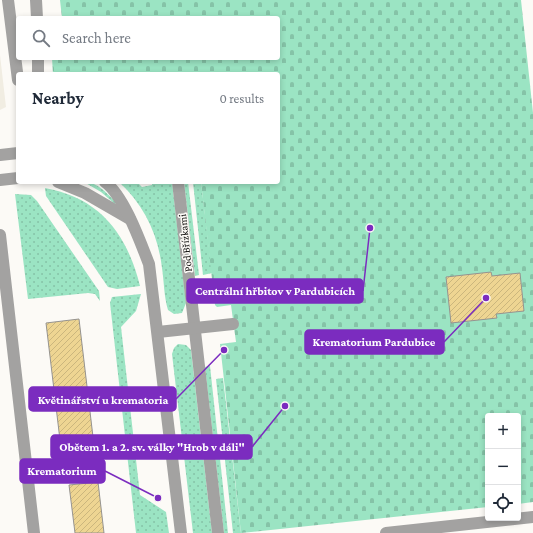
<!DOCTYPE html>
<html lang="en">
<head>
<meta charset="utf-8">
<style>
	body { margin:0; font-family:"Crimson Pro",serif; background:#f2f2f3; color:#1f2937 }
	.controls { position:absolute; right:12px; bottom:12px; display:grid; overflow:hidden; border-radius:4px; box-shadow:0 2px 6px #0003 }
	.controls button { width:36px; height:36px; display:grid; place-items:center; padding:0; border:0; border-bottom:1px solid #e0e1e3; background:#fff; color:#1f2937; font:20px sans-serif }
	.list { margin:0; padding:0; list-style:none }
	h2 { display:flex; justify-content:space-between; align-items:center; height:52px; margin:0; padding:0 16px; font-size:17px }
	h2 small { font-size:13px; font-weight:400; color:#747a83 }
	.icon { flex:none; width:22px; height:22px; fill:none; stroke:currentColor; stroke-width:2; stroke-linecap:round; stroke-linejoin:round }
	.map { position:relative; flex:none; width:533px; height:533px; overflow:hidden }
	.search { position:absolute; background:#fff; box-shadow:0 2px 6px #0003; left:16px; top:16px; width:264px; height:44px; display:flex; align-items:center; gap:10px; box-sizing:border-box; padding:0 14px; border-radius:4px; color:#747a83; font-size:15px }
	.panel { position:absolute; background:#fff; box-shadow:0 2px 6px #0003; left:16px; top:72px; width:264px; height:112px; border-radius:4px }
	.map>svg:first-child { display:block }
	.built { fill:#f1ede2 }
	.grass { fill:url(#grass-dots) }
	.cemetery { fill:url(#cemetery-stones) }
	.building { fill:url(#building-hatch); stroke:#959390 }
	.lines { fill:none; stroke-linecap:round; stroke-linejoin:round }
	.minor { stroke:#a3a2a1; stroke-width:12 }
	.labels { text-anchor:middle; stroke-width:3; stroke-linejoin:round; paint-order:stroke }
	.street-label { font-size:11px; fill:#151413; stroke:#fcfaf6 }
	.leader { fill:none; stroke:#7b2cbf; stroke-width:1.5 }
	.callout-dot { fill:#7b2cbf; stroke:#fcfaf6; stroke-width:1.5 }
	.callout { fill:#7b2cbf; stroke:#7b2cbf; stroke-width:1.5 }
	.callout-label { font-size:12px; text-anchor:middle; font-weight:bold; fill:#fff }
</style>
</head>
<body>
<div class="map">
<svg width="533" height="533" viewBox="0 0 533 533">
	<defs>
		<pattern id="grass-dots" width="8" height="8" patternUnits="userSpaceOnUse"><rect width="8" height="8" fill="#9be4c3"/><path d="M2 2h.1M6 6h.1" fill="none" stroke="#85c3a7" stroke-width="1.8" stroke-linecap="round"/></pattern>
		<pattern id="cemetery-stones" width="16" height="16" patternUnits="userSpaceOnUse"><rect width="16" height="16" fill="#9be4c3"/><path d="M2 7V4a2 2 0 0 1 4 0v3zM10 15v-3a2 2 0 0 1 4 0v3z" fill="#85c3a7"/></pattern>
		<pattern id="building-hatch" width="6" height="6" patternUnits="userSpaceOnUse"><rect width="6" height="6" fill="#eed592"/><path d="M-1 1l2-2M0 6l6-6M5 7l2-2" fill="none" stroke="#cbb67d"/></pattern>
	</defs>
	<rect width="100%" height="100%" fill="#fcfaf6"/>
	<polygon class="built" points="0,55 6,107 0,110"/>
	<g class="grass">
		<path d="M84,182c14,0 21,10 31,19l1,4 -15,-13z"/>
		<path d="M119,182h18l5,5 10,-2v-3h20l14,121 -4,10 -8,1 -6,-4c-4,-13 -4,-29 -6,-42 -4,-34 -18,-63 -43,-86z"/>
		<polygon points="184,182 188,182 199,275 195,276"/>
		<polygon points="193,182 201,182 212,273 203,275"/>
		<path d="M45,188c55,10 82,46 95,98l-23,3 -9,-2 -62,-91z"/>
		<polygon points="15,194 31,195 37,201 99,291 100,301 95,294 88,293 28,299"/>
		<polygon points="141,294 136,311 121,327 140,495 166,512 169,533 136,533 110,303 112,297"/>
		<polygon points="178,344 186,345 191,350 212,533 193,533 172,354 174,348"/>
		<polygon points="210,366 228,533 224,533 205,367"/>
		<polygon points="223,378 241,533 233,533 216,379"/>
	</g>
	<polygon class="cemetery" points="60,0 521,0 533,113 533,502 518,504 518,416 488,416 488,507 241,533 220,344 236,342 231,305 217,307 215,305 201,182 278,182 278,74 53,74 52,58 278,58 278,18 62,18"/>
	<g class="building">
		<polygon points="491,272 492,276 520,273 524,311 496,314 497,318 451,323 446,277"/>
		<polygon points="79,319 93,437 60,440 46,323"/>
		<polygon points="98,482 104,533 75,533 69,485"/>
	</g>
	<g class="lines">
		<g class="minor">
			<polyline points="8,0 18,80"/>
			<polyline points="36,0 37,18"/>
			<polyline points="38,58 38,74"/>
			<polyline points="0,155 18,153"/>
			<polyline points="0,180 18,178"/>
			<polyline points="58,182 85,193 130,219"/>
			<path d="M105,182c19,14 35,59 44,82l32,269"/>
			<polyline points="178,182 218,533"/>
			<polyline points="0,235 34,533"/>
			<polyline points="158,332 233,324"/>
			<polyline points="386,533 533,517"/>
		</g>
	</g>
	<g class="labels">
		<g class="street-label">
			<text transform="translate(185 243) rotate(-96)" y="4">Pod Břízkami</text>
		</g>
	</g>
	<path class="leader" d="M370 228L363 291M486 298L444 342M224 350L176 399M285 406L252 447M158 498L105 471"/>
	<g class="callout-dot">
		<circle cx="370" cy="228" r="4"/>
		<circle cx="486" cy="298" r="4"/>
		<circle cx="224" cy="350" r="4"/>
		<circle cx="285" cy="406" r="4"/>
		<circle cx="158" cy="498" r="4"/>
	</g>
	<g class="callout">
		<rect x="187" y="279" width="176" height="24" rx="4"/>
		<rect x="305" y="330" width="139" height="24" rx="4"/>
		<rect x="29" y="387" width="147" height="24" rx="4"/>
		<rect x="51" y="435" width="201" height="24" rx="4"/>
		<rect x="20" y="459" width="85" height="24" rx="4"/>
	</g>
	<g class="callout-label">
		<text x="275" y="295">Centrální hřbitov v Pardubicích</text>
		<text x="374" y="346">Krematorium Pardubice</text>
		<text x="103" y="404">Květinářství u krematoria</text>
		<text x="152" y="451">Obětem 1. a 2. sv. války "Hrob v dáli"</text>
		<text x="62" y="475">Krematorium</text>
	</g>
</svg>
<div class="controls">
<button>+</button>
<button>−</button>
<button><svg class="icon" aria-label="locate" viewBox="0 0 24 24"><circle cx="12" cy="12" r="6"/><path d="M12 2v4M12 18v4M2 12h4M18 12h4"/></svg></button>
</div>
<div class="search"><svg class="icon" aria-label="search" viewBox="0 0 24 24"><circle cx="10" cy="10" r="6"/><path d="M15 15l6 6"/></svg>Search here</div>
<section class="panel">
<h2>Nearby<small>0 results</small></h2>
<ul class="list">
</ul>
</section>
</div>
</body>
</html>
